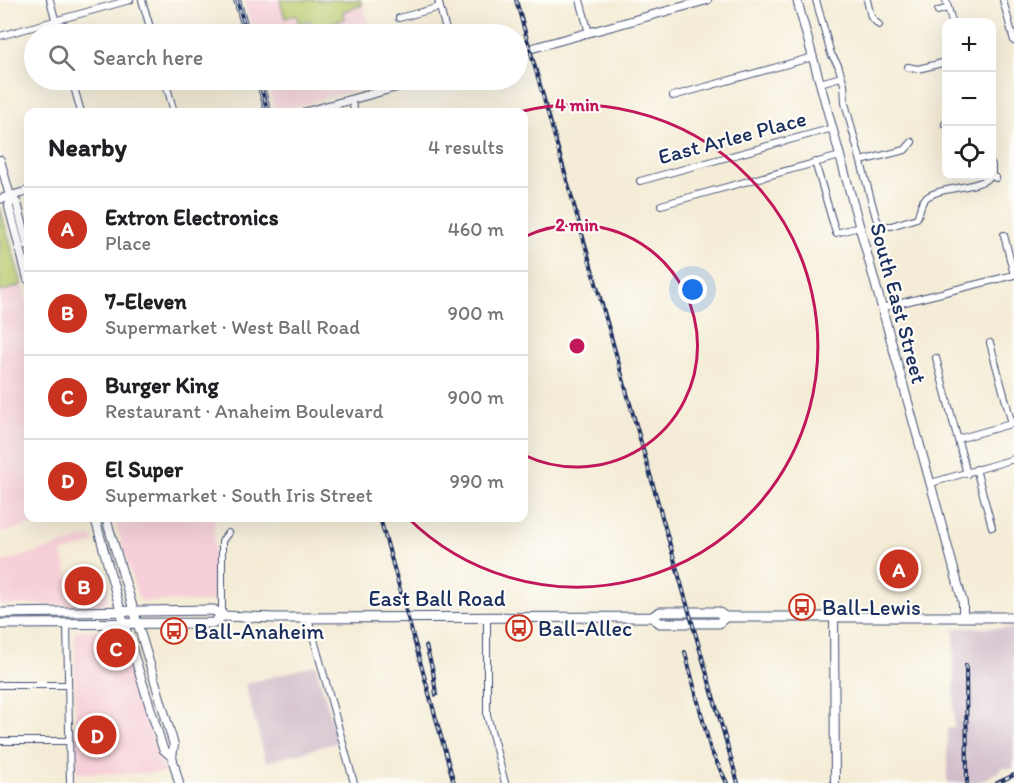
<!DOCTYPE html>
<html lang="en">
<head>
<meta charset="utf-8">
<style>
	body { margin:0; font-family:Itim,sans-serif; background:#f2f2f2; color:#202124 }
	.controls { position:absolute; right:18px; top:18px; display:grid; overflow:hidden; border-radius:12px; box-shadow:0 6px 24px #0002 }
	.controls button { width:54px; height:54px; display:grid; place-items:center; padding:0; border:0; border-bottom:2px solid #e0e0e0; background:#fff; color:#202124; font:30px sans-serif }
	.you { position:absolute; left:693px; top:290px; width:21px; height:21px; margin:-15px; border:4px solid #fff; border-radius:50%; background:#1a73e8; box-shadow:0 0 0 9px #1a73e833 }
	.badge { display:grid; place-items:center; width:39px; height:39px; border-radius:50%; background:#c8321e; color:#fff; font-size:20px; font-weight:700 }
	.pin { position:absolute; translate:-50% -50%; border:3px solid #fff; box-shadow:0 2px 6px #0006 }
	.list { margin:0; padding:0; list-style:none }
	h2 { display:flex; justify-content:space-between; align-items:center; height:78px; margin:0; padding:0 24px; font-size:26px }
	h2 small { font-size:20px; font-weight:400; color:#757577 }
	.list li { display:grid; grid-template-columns:39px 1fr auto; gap:18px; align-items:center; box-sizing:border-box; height:84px; padding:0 24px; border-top:2px solid #e0e0e0 }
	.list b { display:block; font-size:22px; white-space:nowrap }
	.list p { margin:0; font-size:20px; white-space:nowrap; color:#757577 }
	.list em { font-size:20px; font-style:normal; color:#757577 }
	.icon { flex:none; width:33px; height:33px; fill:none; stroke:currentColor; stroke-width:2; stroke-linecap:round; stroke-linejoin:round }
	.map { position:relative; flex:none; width:1014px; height:783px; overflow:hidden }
	.search { position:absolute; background:#fff; box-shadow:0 6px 24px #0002; left:24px; top:24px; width:504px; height:66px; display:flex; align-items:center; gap:15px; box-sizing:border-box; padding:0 21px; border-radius:33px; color:#757577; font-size:22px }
	.panel { position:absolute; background:#fff; box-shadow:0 6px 24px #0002; left:24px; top:108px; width:504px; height:414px; border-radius:12px }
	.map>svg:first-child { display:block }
	.built { fill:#f6cfd8 }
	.industrial { fill:#d1bdca }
	.green { fill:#bccd6f; stroke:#6c7e66; stroke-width:1.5 }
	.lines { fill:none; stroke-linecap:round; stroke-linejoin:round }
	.minor-casing { stroke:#3c4b70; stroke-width:8 }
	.tertiary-casing { stroke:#3c4b70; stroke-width:10 }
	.secondary-casing { stroke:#3c4b70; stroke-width:10 }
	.primary-casing { stroke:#3c4b70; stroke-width:11 }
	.minor { stroke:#fff; stroke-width:6 }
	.tertiary { stroke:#fff; stroke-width:8 }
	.secondary { stroke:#fff; stroke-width:8 }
	.primary { stroke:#fff; stroke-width:9 }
	.rail-casing { stroke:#1b2f5e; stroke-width:4 }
	.rail { stroke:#fdfcf7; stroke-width:1.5; stroke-dasharray:4.5; stroke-linecap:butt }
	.ring { fill:none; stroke:#c2185b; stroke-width:3 }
	.labels { text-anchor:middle; stroke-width:4.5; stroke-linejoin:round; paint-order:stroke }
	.street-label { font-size:22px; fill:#1b2f5e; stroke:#fdfcf7 }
	.poi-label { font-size:22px; fill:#1b2f5e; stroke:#fdfcf7; text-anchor:start }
	.centre { fill:#c2185b; stroke:#fdfcf7; stroke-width:3 }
	.ring-label { font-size:18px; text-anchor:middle; font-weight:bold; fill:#c2185b; stroke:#fdfcf7; stroke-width:4.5; stroke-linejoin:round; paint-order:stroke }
</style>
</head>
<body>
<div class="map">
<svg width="1014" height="783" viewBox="0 0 1014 783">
	<rect width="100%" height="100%" fill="#fdfcf7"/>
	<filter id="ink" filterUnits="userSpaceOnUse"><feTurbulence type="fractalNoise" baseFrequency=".0167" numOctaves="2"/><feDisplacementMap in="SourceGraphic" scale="12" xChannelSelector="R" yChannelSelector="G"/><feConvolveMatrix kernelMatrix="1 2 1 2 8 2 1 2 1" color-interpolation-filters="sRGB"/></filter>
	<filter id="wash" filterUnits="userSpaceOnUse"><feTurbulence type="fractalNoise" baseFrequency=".008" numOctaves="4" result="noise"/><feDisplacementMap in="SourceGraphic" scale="24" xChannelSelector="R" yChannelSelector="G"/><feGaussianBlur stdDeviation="1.35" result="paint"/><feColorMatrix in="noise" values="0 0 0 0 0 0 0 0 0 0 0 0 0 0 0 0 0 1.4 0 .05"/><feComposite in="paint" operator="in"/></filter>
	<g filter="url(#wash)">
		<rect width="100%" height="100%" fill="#f4ecd6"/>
		<g class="built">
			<polygon points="244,0 362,0 372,34 253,34"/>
			<polygon points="266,80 386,80 386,81 279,111 275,109"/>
			<polygon points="22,285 28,306 28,518 55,518 0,533 0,292"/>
			<polygon points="114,518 214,518 215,602 143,601 138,597"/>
			<polygon points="92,536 94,543 62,553 70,583 103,574 109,598 105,604 0,605 0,563"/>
			<polygon points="114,629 119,632 164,773 76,773 74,633 77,630"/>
		</g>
		<g class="industrial">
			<polygon points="954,628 1014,628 1014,768 1001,768 1000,771 977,783 947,783 947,729 954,728"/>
			<polygon points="316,665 338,742 266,762 245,684"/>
		</g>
		<g class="green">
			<polygon points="280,0 360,0 362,5 343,11 345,19 312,28 310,20 299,23 296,15 285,18"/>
			<polygon points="0,207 22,285 0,292"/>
		</g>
	</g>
	<g filter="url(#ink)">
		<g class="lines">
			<g class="minor-casing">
				<g id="minor">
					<polyline points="50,0 59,34"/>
					<polyline points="142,0 152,34"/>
					<polyline points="237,0 247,34"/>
					<polyline points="438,0 447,34"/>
					<polyline points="580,0 589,33"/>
					<path d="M816,0l15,54 7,11 6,19 1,19 31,115 5,8h10l26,-8c3,-6 3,-13 7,-18 11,-14 53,-10 67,-24l5,2"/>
					<polyline points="867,0 871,17 879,25"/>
					<polyline points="946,0 952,22"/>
					<polyline points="1003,0 1014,41"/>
					<polyline points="938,11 948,8"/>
					<polyline points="399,18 440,7"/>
					<polyline points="0,36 130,0"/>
					<polyline points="908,67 918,69 946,62"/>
					<polyline points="72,80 81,112"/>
					<polyline points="165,80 174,112"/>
					<polyline points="259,80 268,112"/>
					<polyline points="820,83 841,77"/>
					<polyline points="673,96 813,57"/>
					<polyline points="351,100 355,112"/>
					<polyline points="945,124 946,123"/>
					<polyline points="861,161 905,150 912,142"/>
					<polyline points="815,162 836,233 859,227"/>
					<polyline points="992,165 992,174"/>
					<polyline points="640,181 833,128"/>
					<polyline points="661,205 840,156"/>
					<polyline points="881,308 1014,275 1004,235"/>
					<polyline points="990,343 1012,424"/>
					<polyline points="936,358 967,474"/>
					<polyline points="958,439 1014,423"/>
					<polyline points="976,469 992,527"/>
					<polyline points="931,483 1014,459"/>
					<polyline points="222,616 222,541 228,533"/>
					<polyline points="487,617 487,715 505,783"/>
					<polyline points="308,618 354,783"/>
					<polyline points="67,624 70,783"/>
					<polyline points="0,685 68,685"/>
					<polyline points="0,741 69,741"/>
				</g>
			</g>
			<g class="tertiary-casing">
				<g id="tertiary">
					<polyline points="797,0 943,529 963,603 963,617"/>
					<polyline points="518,52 707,0"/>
					<polyline points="306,112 422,80"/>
					<polyline points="0,199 28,191"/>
				</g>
			</g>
			<g class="secondary-casing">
				<g id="secondary">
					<polyline points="0,160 10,196 9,207 28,279"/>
					<polyline points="10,196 17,203 28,246"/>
					<polyline points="95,518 124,623 163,749 172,757"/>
					<polyline points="106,518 174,745 172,757 179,783"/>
					<polyline points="834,617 835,783"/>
				</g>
			</g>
			<g class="primary-casing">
				<g id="primary">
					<polyline points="0,613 214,610 222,616 276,618 652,617 660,612 718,612 725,617 1014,617"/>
					<polyline points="652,617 660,623 719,623 725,617"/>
					<polyline points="0,624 214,623 222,616"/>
				</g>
			</g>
			<use href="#minor" class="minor"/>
			<use href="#tertiary" class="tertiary"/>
			<use href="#secondary" class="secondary"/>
			<use href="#primary" class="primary"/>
			<g class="rail-casing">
				<g id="rail">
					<polyline points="237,0 247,34"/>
					<path d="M516,0c72,262 148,522 222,783"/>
					<polyline points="259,80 268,112"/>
					<polyline points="380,518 454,783"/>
					<polyline points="426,646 433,671 436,695"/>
					<polyline points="685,652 711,751 727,783"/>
					<polyline points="966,665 967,783"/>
					<polyline points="997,783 1014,775"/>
				</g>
			</g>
			<use href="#rail" class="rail"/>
		</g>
	</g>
	<g class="ring">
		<path d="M524 237A121 121 0 1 1 524 455"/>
		<path d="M519 112A241 241 0 1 1 408 518"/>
	</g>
	<defs>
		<g id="bus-ring" transform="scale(1.35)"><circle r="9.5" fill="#fdfcf7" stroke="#c8321e" stroke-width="1.5"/><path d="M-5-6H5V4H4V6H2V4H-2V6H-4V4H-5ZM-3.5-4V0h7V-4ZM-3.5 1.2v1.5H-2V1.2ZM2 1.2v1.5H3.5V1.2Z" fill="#c8321e"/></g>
	</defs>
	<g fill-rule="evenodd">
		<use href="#bus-ring" x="802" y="607"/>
		<use href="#bus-ring" x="519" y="628"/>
		<use href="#bus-ring" x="174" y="631"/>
	</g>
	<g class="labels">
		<g class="street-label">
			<text transform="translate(732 137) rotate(-15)" y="8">East Arlee Place</text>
			<text transform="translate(899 303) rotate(75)" y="8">South East Street</text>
			<text x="437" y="606">East Ball Road</text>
		</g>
		<g class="poi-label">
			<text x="822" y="615">Ball-Lewis</text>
			<text x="538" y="636">Ball-Allec</text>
			<text x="194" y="639">Ball-Anaheim</text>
		</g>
	</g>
	<circle cx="577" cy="346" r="9" class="centre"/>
	<g class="ring-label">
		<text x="577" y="111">4 min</text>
		<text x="577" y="231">2 min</text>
	</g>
</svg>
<div class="controls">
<button>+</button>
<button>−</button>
<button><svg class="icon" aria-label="locate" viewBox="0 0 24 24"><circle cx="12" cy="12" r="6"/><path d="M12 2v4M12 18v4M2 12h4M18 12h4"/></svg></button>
</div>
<div class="you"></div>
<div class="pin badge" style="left:899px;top:569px">A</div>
<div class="pin badge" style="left:84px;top:586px">B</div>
<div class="pin badge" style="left:116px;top:648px">C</div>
<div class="pin badge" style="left:97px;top:735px">D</div>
<div class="search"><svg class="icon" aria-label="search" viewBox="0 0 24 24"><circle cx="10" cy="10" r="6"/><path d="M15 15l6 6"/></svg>Search here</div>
<section class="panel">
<h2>Nearby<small>4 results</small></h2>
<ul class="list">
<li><span class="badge">A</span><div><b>Extron Electronics</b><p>Place</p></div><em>460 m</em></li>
<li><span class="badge">B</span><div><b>7-Eleven</b><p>Supermarket · West Ball Road</p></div><em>900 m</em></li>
<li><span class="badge">C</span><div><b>Burger King</b><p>Restaurant · Anaheim Boulevard</p></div><em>900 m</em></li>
<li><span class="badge">D</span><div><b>El Super</b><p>Supermarket · South Iris Street</p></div><em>990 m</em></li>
</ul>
</section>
</div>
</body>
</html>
